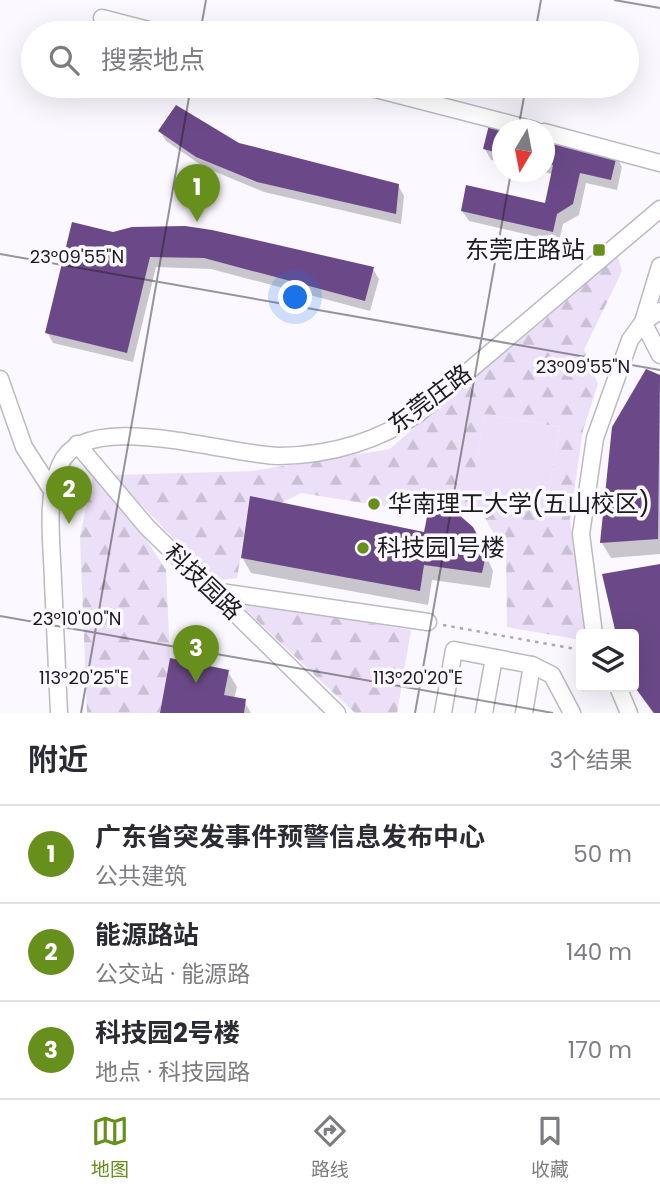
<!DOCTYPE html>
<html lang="zh">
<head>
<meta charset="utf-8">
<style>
	body { margin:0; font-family:Poppins,"Noto Sans SC",sans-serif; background:#f7f7f7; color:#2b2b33 }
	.controls { position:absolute; right:21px; bottom:21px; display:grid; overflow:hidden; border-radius:7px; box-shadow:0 7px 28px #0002 }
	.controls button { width:63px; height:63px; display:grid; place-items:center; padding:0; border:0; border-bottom:2px solid #e1e1e2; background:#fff; color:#2b2b33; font:35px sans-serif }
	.compass { position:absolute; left:492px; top:119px; width:63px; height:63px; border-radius:50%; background:#fff; box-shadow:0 7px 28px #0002; rotate:190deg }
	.you { position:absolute; left:296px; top:298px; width:24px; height:24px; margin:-18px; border:5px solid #fff; border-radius:50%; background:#1a73e8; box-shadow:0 0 0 10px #1a73e833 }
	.badge { display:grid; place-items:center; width:46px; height:46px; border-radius:50%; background:#678f1c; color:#fff; font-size:23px; font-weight:700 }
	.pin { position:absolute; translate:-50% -58px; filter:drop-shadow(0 2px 4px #0008) }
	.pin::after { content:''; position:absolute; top:37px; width:24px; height:21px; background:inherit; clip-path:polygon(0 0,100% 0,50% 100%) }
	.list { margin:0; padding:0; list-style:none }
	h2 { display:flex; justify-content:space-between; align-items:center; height:91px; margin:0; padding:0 28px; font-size:30px }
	h2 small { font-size:23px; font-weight:400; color:#7c7c81 }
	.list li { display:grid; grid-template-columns:46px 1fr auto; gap:21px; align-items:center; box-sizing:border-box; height:98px; padding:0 28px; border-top:2px solid #e1e1e2 }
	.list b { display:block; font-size:26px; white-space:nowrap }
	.list p { margin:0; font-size:23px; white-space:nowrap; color:#7c7c81 }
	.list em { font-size:23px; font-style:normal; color:#7c7c81 }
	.icon { flex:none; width:38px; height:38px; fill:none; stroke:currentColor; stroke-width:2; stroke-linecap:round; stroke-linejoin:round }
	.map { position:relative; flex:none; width:660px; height:713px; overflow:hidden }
	.search { position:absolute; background:#fff; box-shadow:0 7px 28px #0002; left:21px; right:21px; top:21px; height:77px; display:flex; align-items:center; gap:18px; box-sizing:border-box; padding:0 24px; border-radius:38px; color:#7c7c81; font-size:26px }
	.sheet { height:385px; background:#fff }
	nav { display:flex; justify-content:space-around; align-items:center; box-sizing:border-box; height:98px; border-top:2px solid #e1e1e2; background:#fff; font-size:19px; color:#7c7c81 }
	nav a { display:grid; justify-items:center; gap:4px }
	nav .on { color:#678f1c }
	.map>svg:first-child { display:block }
	.green { fill:#ebe0f8 }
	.forest { fill:url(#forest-firs); fill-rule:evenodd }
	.shadow { fill:#0003 }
	.building { fill:#6b4988 }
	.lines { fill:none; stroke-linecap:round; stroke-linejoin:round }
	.minor-casing { stroke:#bcb9c0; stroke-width:19 }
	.path { stroke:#adabb0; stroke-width:2.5; stroke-dasharray:3.5 5; stroke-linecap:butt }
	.minor { stroke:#fff; stroke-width:16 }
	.ticks { fill:none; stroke:#1c1b1d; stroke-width:2; stroke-opacity:0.45 }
	.poi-dot { fill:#678f1c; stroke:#fbf8ff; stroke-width:2.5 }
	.labels { text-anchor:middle; stroke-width:7; stroke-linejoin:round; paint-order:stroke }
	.poi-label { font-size:24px; fill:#1c1b1d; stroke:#fbf8ff; text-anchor:start }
	.street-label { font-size:24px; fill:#1c1b1d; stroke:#fbf8ff }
	.ticks-label { font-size:18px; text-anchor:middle; fill:#1c1b1d; stroke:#fbf8ff; stroke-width:7; stroke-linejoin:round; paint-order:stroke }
</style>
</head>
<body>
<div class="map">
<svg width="660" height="713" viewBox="0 0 660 713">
	<defs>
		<pattern id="forest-firs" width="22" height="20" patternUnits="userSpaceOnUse" patternTransform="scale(1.75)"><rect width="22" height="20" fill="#ebe0f8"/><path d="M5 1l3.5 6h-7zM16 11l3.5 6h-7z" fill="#c9c0d4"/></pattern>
	</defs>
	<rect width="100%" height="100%" fill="#fbf8ff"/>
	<polygon class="green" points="485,414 560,427 546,509 470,496"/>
	<g class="forest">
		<path d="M615,248l7,23 -38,79 14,34 -15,46 -13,90 15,114h-4v6l-74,-13 -1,-71 -24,-44 -46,-15 -23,14 -112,-18 -20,10 -31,-7 -13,82 -23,3 -101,-106 140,-4 137,-22zM485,414l75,13 -14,81 -76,-11z"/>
		<polygon points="96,462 166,570 170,658 160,713 87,713 80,536"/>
		<polygon points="237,602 411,630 397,713 355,713"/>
	</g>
	<g class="shadow">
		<polygon points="503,130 503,162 491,160 485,149"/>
		<polygon points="160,131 238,144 398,185 404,196 401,224 264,192 204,167 166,141"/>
		<polygon points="544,140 616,156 622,167 617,190 586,183 579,215 563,224 559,242 469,221 462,211 546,205 553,174 542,172"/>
		<polygon points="113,234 373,269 379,279 370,311 211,269 156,267 133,362 53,343 47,332"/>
		<polygon points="647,372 660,377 660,554 611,558 602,543 614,428"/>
		<polygon points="426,534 481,544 493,571 490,588 432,580 428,605 251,573 242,557"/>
		<polygon points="660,565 660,713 653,713 634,686 634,634 618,634 605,576"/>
		<polygon points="228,672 237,687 234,699 244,701 251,713 162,713"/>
	</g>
	<g class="building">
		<polygon points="176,105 239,143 399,184 396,214 257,182 196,157 158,131"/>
		<polygon points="489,125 503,129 503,154 483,149"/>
		<polygon points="544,138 617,155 611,180 580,173 573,204 557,214 553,232 461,211 466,185 545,203 553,165 544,163"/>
		<polygon points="72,222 113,232 132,227 185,226 212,230 374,267 365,301 204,258 150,257 127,353 45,333"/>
		<polygon points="646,369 660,375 658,539 600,543 612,427"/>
		<polygon points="250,496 424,532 429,507 458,514 473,527 481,542 486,555 482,573 424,565 420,591 241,558"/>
		<polygon points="660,564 660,713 654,713 634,686 634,634 616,634 602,574"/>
		<polygon points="170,658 229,670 224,695 246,699 244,713 160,713"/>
	</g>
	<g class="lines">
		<g class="minor-casing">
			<g id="minor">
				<polyline points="102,18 160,33"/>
				<polyline points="364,86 534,130"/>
				<polyline points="544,132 660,163"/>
				<polyline points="660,311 643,322 660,355"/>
				<polyline points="0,379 24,447 53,492"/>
				<polyline points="77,444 147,527 337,713"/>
				<polyline points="213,591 428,622"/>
				<polyline points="594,634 581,534 595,438 630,340 643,322 660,266"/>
				<polyline points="532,665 552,675 572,713"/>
				<polyline points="618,687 629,713"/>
				<path d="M59,713c-2,-44 -4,-88 -6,-132 -1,-37 -8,-82 7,-116 24,-59 169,-9 220,-9 50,-1 99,-15 139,-43l241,-204"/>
				<polyline points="443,713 454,650 532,665 524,713"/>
				<polyline points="484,713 494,658"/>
			</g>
		</g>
		<polyline class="path" points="443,625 581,650"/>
		<use href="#minor" class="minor"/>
	</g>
	<path class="ticks" d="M614,0l46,8M200,33l6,-33M535,33l6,-33M518,130l8,-44M0,254l660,116M0,616l553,97M81,713l110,-627M415,713l96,-541"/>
	<g class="poi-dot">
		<rect x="592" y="243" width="14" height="14" rx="3.5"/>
		<circle cx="374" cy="504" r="7"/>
		<circle cx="363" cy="548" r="7"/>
	</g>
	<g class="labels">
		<g class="poi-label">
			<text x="585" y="258" text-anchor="end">东莞庄路站</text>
			<text x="388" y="512">华南理工大学(五山校区)</text>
			<text x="377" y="556">科技园1号楼</text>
		</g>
		<g class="street-label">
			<text transform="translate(430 399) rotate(-37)" y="8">东莞庄路</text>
			<text transform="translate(203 582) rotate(44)" y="8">科技园路</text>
		</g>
	</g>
	<g class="ticks-label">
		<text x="77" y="263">23°09'55"N</text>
		<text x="583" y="373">23°09'55"N</text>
		<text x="77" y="625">23°10'00"N</text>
		<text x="84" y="684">113°20'25"E</text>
		<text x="418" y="684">113°20'20"E</text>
	</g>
</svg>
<div class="controls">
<button><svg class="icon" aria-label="layers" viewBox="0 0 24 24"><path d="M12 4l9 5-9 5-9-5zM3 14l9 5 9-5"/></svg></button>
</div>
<svg class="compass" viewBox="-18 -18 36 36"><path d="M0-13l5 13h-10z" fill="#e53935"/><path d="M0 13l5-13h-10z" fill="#7c7c81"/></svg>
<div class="you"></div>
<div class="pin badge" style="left:197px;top:222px">1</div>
<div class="pin badge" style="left:69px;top:524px">2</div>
<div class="pin badge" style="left:196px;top:683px">3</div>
<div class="search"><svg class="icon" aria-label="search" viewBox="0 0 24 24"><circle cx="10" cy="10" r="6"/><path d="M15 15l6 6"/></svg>搜索地点</div>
</div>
<section class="sheet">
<h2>附近<small>3个结果</small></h2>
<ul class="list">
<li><span class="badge">1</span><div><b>广东省突发事件预警信息发布中心</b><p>公共建筑</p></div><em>50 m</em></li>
<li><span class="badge">2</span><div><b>能源路站</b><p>公交站 · 能源路</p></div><em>140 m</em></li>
<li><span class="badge">3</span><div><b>科技园2号楼</b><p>地点 · 科技园路</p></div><em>170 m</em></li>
</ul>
</section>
<nav>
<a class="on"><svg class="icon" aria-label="map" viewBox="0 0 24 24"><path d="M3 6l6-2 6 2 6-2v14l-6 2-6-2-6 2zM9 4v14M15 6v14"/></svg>地图</a>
<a><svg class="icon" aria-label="directions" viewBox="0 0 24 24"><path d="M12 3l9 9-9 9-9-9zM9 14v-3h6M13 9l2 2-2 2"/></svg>路线</a>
<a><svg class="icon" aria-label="saved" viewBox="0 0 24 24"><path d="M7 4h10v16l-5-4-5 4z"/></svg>收藏</a>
</nav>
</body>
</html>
